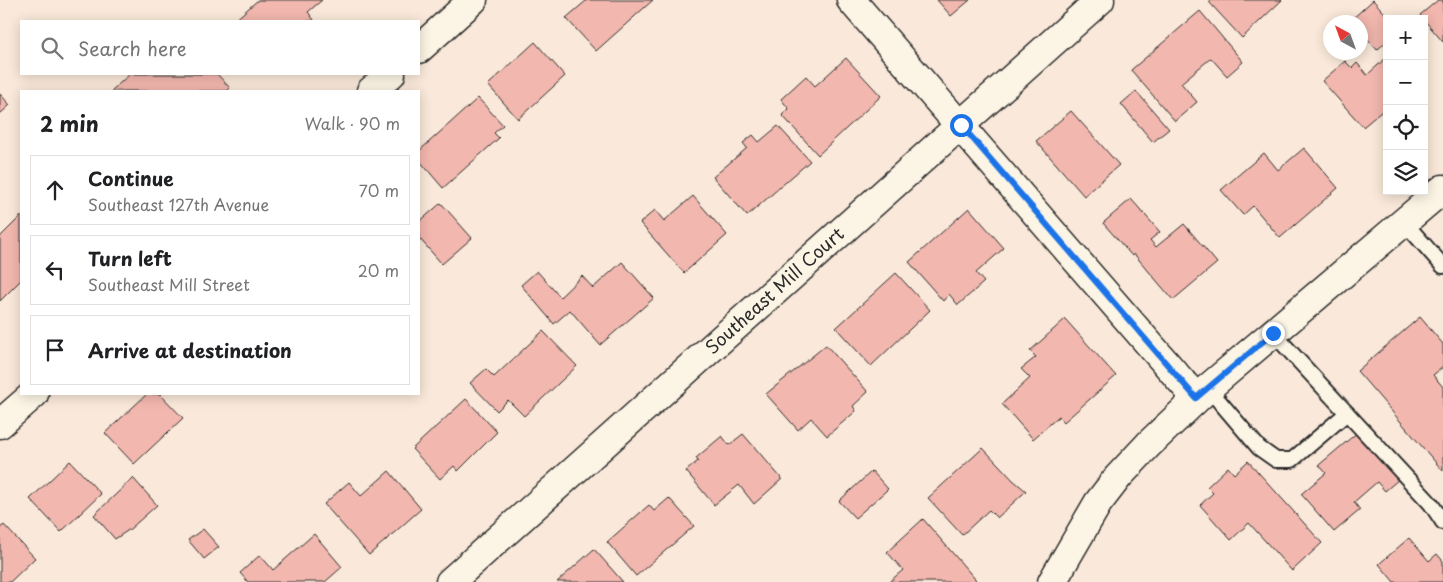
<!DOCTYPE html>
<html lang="en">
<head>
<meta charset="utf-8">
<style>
	body { margin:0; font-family:"Playpen Sans",sans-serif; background:#f6f6f6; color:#202124 }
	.controls { position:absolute; right:15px; top:15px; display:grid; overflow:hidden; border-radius:0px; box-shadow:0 2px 12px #0003 }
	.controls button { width:45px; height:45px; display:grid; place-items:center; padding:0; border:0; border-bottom:1px solid #e0e0e0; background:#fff; color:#202124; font:25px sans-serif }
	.compass { position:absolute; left:1323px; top:15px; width:45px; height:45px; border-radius:50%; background:#fff; box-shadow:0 2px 12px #0003; rotate:319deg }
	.stop { position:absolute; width:15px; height:15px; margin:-11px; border:4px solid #1a73e8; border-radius:50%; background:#fff }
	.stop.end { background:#1a73e8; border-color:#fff; box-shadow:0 1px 5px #0008 }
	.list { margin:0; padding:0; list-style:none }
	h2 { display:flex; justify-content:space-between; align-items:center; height:65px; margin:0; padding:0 20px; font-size:21px }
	h2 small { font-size:16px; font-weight:400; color:#757577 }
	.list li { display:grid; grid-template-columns:32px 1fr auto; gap:15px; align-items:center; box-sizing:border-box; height:70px; margin:0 10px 10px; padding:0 10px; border:1px solid #e0e0e0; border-radius:0px }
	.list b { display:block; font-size:19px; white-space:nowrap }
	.list p { margin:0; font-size:16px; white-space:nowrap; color:#757577 }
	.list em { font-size:16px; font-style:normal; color:#757577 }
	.icon { flex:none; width:28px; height:28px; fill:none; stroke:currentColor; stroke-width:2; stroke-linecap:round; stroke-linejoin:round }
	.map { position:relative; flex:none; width:1443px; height:582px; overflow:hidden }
	.search { position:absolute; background:#fff; box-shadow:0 2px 12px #0003; left:20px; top:20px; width:400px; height:55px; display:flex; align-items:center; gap:12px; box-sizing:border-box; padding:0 18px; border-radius:0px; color:#757577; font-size:19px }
	.panel { position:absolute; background:#fff; box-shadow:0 2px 12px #0003; left:20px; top:90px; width:400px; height:305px; border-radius:0px }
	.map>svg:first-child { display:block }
	.building { fill:#f2b7ae; stroke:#2b2b2b }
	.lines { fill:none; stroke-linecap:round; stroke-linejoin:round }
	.service-casing { stroke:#2b2b2b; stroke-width:18 }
	.minor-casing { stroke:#2b2b2b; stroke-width:31 }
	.service { stroke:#fcf5e5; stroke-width:14 }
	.minor { stroke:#fcf5e5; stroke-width:28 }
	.route { stroke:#1a73e8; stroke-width:6 }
	.labels { text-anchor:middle; stroke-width:4; stroke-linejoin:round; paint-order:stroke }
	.street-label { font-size:18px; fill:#2b2b2b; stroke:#fcf5e5 }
</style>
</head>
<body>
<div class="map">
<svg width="1443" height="582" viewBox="0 0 1443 582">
	<rect width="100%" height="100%" fill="#fae9da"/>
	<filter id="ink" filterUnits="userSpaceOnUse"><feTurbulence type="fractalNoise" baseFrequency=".02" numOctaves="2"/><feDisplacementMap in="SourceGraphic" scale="10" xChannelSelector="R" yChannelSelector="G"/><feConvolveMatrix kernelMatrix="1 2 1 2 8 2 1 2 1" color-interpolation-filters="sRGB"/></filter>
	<g filter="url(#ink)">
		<g class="building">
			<polygon points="258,0 322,0 308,12 314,20 313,21 234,21"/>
			<polygon points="587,0 653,0 596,51 566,18"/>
			<polygon points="937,0 970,0 951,16"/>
			<polygon points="1211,0 1282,0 1242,38 1209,2"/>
			<polygon points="1373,0 1390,19 1387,19 1387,41 1377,50 1360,30 1360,22 1354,22 1351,20"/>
			<polygon points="1438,0 1443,0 1443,42 1420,15"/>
			<polygon points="1200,11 1243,62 1227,76 1211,58 1181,83 1197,102 1175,121 1131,70"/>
			<polygon points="535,42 565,76 518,119 488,85"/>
			<polygon points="1387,57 1387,107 1363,127 1322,81 1345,61 1352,68 1357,63 1367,75"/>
			<polygon points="846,58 881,96 818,155 782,115 789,109 781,99 806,76 815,86"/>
			<polygon points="130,74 217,74 230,88 227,91 111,91"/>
			<polygon points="1136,91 1169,129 1153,142 1121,104"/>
			<polygon points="0,94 10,105 0,114"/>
			<polygon points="478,98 503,125 494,133 499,138 443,188 419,160 419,151"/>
			<polygon points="1071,111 1119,165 1084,196 1036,141"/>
			<polygon points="778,126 810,161 747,216 713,177 747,148 743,143 753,135 759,142"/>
			<polygon points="1304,148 1338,188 1280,238 1253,206 1243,215 1221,190 1264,153 1278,170"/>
			<polygon points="693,196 727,235 684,273 640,223 655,210 664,221"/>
			<polygon points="1131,199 1160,232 1150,240 1156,247 1184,224 1217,263 1173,300 1134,254 1132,256 1103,223"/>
			<polygon points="441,203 472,238 442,264 419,238 419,222"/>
			<polygon points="969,208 1004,248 976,273 984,282 958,305 949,294 943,301 909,262"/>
			<polygon points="21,216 21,280 0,301 0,237"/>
			<polygon points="622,262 654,298 600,345 570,310 554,324 521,285 537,271 560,297 582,276 593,288"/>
			<polygon points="896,273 930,310 871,366 836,328"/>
			<polygon points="1420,317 1443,344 1443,367 1433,375 1443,387 1443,471 1357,371"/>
			<polygon points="1065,319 1116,376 1064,422 1059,416 1033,439 1002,404 1030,378 1021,369 1036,357 1030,351"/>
			<polygon points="543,331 577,366 524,416 508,400 497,411 470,383 486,369 494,377"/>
			<polygon points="826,345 868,392 853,406 856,411 827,436 811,418 798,430 766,394"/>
			<polygon points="147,394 160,394 183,418 134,464 105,433"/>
			<polygon points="466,399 497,432 458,471 454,466 440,479 412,449"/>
			<polygon points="1359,431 1399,479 1385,491 1377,482 1354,502 1360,510 1334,532 1301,494 1326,473 1319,465"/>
			<polygon points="743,434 782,479 754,504 739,485 714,505 686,471 698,461 696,458 722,436 729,445"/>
			<polygon points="983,448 1013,480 1026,491 997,518 989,510 962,535 928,498"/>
			<polygon points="70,461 101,494 61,532 30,499"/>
			<polygon points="1248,461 1322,543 1292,571 1249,523 1231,540 1200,505 1213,493 1207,487 1228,467 1234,474"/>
			<polygon points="389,471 421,509 369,555 324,504 349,482 361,496"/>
			<polygon points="872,471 888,489 855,518 839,501"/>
			<polygon points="133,478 157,505 130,529 115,539 94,515"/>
			<polygon points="669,498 694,526 636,576 607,542 649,505 654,511"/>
			<polygon points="923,519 976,580 974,582 889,582 903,570 887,552"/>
			<polygon points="4,525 35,558 10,582 0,582 0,528"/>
			<polygon points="203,529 219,547 204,559 188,540"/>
			<polygon points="314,534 342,567 325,582 248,582 240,573 260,555 273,570"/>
			<polygon points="1409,538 1429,561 1437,554 1443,561 1443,582 1394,582 1379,564"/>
			<polygon points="594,549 623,582 557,582"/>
		</g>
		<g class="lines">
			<g class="service-casing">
				<g id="service">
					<polyline points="1404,222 1443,266"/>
					<polyline points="1273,333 1431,504 1443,522"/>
					<polyline points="1208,388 1259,448 1276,460 1292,460 1347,413"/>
				</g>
			</g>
			<g class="minor-casing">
				<g id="minor">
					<polyline points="851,0 1196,398"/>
					<polyline points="419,49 473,0"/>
					<polyline points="371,91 391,74"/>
					<polyline points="0,424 34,394"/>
					<polyline points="450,582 1100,0"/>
					<polyline points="1052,582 1098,503 1118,477 1149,444 1208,388 1443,189"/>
				</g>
			</g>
			<use href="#service" class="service"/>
			<use href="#minor" class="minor"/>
		</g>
	</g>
	<g class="lines" filter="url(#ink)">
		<polyline class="route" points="961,125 1196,398 1273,333"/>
	</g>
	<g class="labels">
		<g class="street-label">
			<text transform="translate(775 291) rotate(-42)" y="6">Southeast Mill Court</text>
		</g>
	</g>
</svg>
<div class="controls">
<button>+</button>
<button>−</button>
<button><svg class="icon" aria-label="locate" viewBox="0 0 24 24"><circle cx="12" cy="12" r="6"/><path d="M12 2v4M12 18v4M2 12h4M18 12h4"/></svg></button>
<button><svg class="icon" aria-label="layers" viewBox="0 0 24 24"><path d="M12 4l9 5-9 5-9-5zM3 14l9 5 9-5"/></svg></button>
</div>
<svg class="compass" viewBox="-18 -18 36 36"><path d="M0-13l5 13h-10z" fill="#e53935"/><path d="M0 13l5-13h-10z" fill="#757577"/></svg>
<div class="stop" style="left:961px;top:125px"></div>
<div class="stop end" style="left:1273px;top:333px"></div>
<div class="search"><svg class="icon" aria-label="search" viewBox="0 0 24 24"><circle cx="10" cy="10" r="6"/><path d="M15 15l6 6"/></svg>Search here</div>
<section class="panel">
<h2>2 min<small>Walk · 90 m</small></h2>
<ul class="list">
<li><svg class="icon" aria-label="ahead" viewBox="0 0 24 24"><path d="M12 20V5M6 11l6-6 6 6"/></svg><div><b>Continue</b><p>Southeast 127th Avenue</p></div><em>70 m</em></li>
<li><svg class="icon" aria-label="left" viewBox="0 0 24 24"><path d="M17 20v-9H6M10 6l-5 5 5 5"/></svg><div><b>Turn left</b><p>Southeast Mill Street</p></div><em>20 m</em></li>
<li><svg class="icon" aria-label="arrive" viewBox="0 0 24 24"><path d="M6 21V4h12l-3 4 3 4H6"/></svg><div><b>Arrive at destination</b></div></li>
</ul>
</section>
</div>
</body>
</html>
